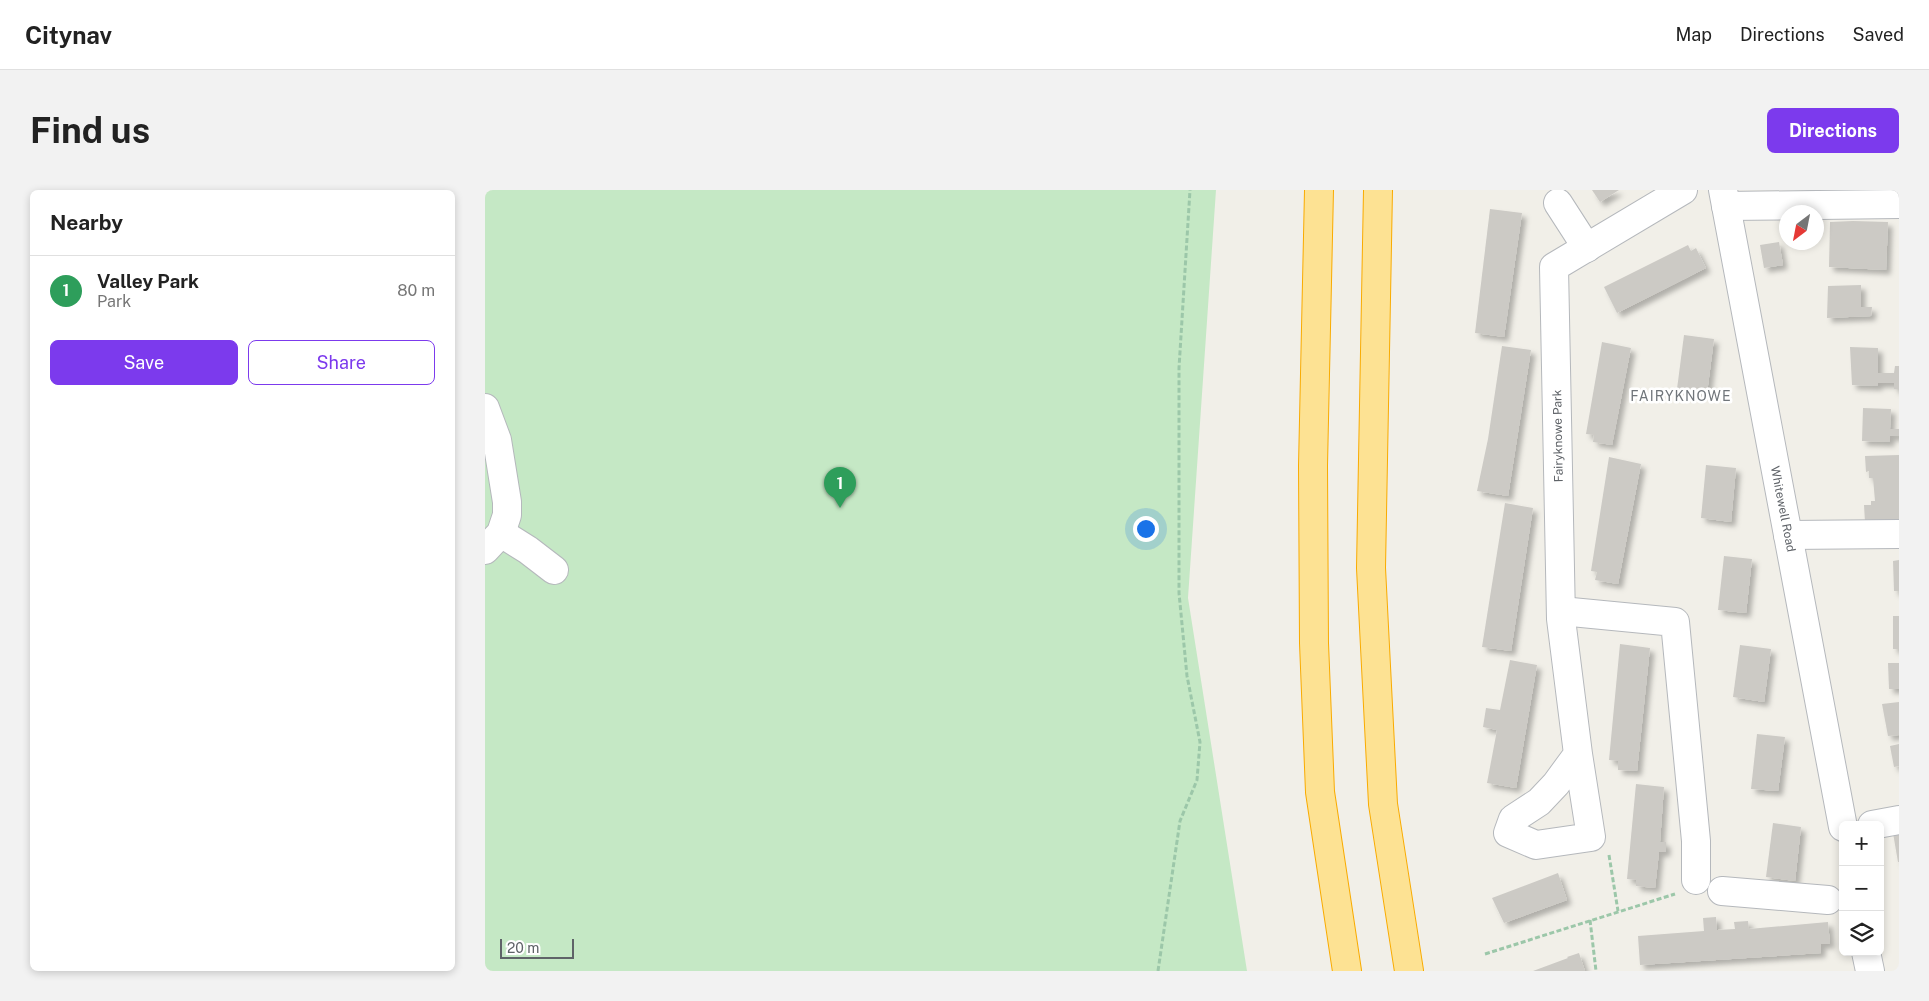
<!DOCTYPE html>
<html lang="en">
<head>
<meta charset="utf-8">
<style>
	body { margin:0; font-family:"Public Sans",sans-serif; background:#f2f2f2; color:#222 }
	.controls { position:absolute; right:15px; bottom:15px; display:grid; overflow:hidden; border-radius:8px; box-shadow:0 2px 8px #0003 }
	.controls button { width:45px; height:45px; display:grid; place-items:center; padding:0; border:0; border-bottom:1px solid #e0e0e0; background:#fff; color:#222; font:25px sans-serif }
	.compass { position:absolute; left:1294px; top:15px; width:45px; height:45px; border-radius:50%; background:#fff; box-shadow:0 2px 8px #0003; rotate:212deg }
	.scale { position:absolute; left:15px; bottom:12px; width:74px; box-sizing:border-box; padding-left:5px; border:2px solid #5f6368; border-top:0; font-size:14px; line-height:18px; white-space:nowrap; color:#5f6368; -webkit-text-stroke:4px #fff; paint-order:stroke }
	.you { position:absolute; left:660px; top:338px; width:18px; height:18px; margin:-12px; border:4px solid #fff; border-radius:50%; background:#1a73e8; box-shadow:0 0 0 8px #1a73e833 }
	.badge { display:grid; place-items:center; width:32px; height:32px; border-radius:50%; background:#7c3aed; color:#fff; font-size:16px; font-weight:700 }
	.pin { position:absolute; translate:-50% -41px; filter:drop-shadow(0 1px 2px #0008) }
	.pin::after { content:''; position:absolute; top:26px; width:18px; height:15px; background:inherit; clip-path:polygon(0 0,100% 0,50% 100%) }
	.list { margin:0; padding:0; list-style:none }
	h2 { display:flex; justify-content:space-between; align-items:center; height:65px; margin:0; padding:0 20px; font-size:21px }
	h2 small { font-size:16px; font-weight:400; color:#767676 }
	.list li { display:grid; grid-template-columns:32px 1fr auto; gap:15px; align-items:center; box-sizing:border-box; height:70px; padding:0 20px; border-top:1px solid #e0e0e0 }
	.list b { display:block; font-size:19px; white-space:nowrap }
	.list p { margin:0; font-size:16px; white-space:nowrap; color:#767676 }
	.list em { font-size:16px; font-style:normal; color:#767676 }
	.actions { display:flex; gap:10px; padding:15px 20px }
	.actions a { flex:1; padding:11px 0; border:1px solid #7c3aed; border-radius:8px; text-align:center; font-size:18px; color:#7c3aed }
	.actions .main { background:#7c3aed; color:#fff }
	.icon { flex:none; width:28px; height:28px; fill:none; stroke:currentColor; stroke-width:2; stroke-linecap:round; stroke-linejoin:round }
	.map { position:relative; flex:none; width:1414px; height:781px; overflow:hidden; border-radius:8px }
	header { display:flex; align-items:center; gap:30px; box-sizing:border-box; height:70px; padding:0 25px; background:#fff; border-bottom:1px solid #e0e0e0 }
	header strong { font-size:24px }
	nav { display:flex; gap:28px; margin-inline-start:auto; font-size:18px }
	.intro { display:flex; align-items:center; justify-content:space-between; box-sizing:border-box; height:120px; padding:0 30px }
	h1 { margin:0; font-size:35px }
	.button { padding:12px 22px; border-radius:8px; background:#7c3aed; color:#fff; font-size:18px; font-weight:700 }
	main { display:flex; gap:30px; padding:0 30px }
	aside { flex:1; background:#fff; border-radius:8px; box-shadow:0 2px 8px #0003 }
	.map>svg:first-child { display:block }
	.green { fill:#c5e8c5 }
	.building { fill:#cccac5; filter:url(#shadow) }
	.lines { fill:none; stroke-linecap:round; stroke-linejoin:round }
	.minor-casing { stroke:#b5b8bc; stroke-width:30 }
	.highway-casing { stroke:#f9ab00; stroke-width:30 }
	.path { stroke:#9cc7a9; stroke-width:3; stroke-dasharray:5 2.5; stroke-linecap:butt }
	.minor { stroke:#fff; stroke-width:28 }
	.highway { stroke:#fde293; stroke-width:28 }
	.labels { text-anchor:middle; stroke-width:5; stroke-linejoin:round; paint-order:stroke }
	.street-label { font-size:12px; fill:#5f6368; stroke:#fff }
	.neighbourhood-label { font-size:14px; letter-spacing:1px; fill:#70757a; stroke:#fff }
</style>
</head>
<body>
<header>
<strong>Citynav</strong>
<nav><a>Map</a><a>Directions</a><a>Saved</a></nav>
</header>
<div class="intro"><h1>Find us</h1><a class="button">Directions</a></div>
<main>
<aside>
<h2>Nearby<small></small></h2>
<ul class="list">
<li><span class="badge" style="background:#2e9e5b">1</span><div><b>Valley Park</b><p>Park</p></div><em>80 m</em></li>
</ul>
<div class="actions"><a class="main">Save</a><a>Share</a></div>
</aside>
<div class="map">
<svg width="1414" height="781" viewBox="0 0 1414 781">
	<defs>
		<filter id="shadow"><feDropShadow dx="4.5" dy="4.5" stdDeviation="2.5" flood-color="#0004"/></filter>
	</defs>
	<rect width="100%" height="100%" fill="#f1efe8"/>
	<polygon class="green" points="0,0 731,0 703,408 762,781 0,781"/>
	<g class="building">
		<polygon points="1107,0 1134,0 1115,12"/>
		<polygon points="1005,19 1037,23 1019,147 990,143"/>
		<polygon points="1368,31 1403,32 1401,80 1344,77 1345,32"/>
		<polygon points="1294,52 1298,75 1279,78 1275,55"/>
		<polygon points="1203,55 1206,61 1211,58 1221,78 1132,123 1119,97"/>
		<polygon points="1376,95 1376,117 1387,117 1386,126 1342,128 1343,96"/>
		<polygon points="1199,145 1229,149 1222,203 1192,199"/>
		<polygon points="1117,152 1146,158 1127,255 1108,252 1109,245 1101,244"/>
		<polygon points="1017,156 1046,160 1023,306 992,301 1003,249"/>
		<polygon points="1365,157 1393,158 1393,183 1409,183 1410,176 1414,176 1414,199 1409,199 1409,193 1393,193 1393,196 1367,195"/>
		<polygon points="1378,218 1406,219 1405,239 1414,239 1414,246 1405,246 1405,252 1377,251"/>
		<polygon points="1414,265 1414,330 1380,332 1379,315 1386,315 1386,311 1390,311 1388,288 1384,288 1384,281 1381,282 1380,266"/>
		<polygon points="1124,267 1156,274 1133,394 1110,390 1112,382 1106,381"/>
		<polygon points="1221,275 1251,278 1246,332 1216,328"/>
		<polygon points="1020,313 1048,318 1026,461 997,457"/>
		<polygon points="1239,366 1267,369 1261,423 1233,420"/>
		<polygon points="1414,370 1414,401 1409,401 1408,371"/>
		<rect x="1408" y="426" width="6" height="33"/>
		<polygon points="1135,454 1165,458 1152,581 1133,580 1133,571 1124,570"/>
		<polygon points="1255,455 1286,459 1279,512 1248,507"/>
		<polygon points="1025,470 1052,475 1031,598 1002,593 1012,540 998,537 1001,518 1015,520"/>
		<polygon points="1403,473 1414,473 1414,499 1404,499"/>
		<polygon points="1414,512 1414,545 1403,546 1397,514"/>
		<polygon points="1272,544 1300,547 1293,601 1266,599"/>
		<polygon points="1414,554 1414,576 1409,577 1405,556"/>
		<polygon points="1151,594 1179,597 1175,652 1181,652 1181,662 1174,662 1170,698 1151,696 1151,690 1142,689"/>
		<polygon points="1288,633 1316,637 1310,691 1281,687"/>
		<polygon points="1414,642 1414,672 1413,672 1408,643"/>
		<polygon points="1073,683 1082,710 1019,733 1007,708"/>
		<polygon points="1231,727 1232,740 1250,739 1249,732 1263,731 1264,739 1343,732 1345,754 1336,754 1336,763 1155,775 1153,746 1219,741 1218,728"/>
		<polygon points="1094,763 1100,781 1048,781 1083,768 1082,767"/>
	</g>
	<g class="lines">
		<g class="minor-casing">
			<g id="minor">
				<polyline points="1238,0 1358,637"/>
				<polyline points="1073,13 1102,58"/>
				<polyline points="1241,16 1414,14"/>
				<polyline points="0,218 12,250 22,312 22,325 16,343 0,360"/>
				<polyline points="16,343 43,360 69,380"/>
				<polyline points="1303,345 1414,344"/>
				<polyline points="1076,421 1190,432 1211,651 1211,690"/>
				<polyline points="1093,564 1071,594 1054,612 1028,629 1023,643 1051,655 1106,647 1093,564 1076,429 1069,77 1198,0"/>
				<polyline points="1387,635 1414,630"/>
				<polyline points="1237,701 1343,710"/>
				<polyline points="1381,762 1385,781"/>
			</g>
		</g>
		<g class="highway-casing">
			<g id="highway">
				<polyline points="834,0 828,276 829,453 835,602 862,781"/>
				<polyline points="893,0 886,378 898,614 924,781"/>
			</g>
		</g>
		<g class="path">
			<polyline points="1124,665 1133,721"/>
			<polyline points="1105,730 1111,781"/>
			<polyline points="1000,764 1190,704"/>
			<polyline points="673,781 695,631 712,590 715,552 702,486 694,403 694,178 705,0"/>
		</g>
		<use href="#minor" class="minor"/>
		<use href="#highway" class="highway"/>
	</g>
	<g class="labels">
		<g class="street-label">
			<text transform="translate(1073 246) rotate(-91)" y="4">Fairyknowe Park</text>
			<text transform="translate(1298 319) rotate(79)" y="4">Whitewell Road</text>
		</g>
		<g class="neighbourhood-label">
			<text x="1196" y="211">FAIRYKNOWE</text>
		</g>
	</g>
</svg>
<div class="controls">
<button>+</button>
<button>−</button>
<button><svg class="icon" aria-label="layers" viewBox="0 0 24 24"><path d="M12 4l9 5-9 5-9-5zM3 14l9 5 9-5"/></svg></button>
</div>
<svg class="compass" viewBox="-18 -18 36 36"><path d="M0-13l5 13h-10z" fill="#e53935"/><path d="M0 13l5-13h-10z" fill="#767676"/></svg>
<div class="scale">20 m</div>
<div class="you"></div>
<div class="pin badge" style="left:355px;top:318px;background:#2e9e5b">1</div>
</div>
</main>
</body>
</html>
